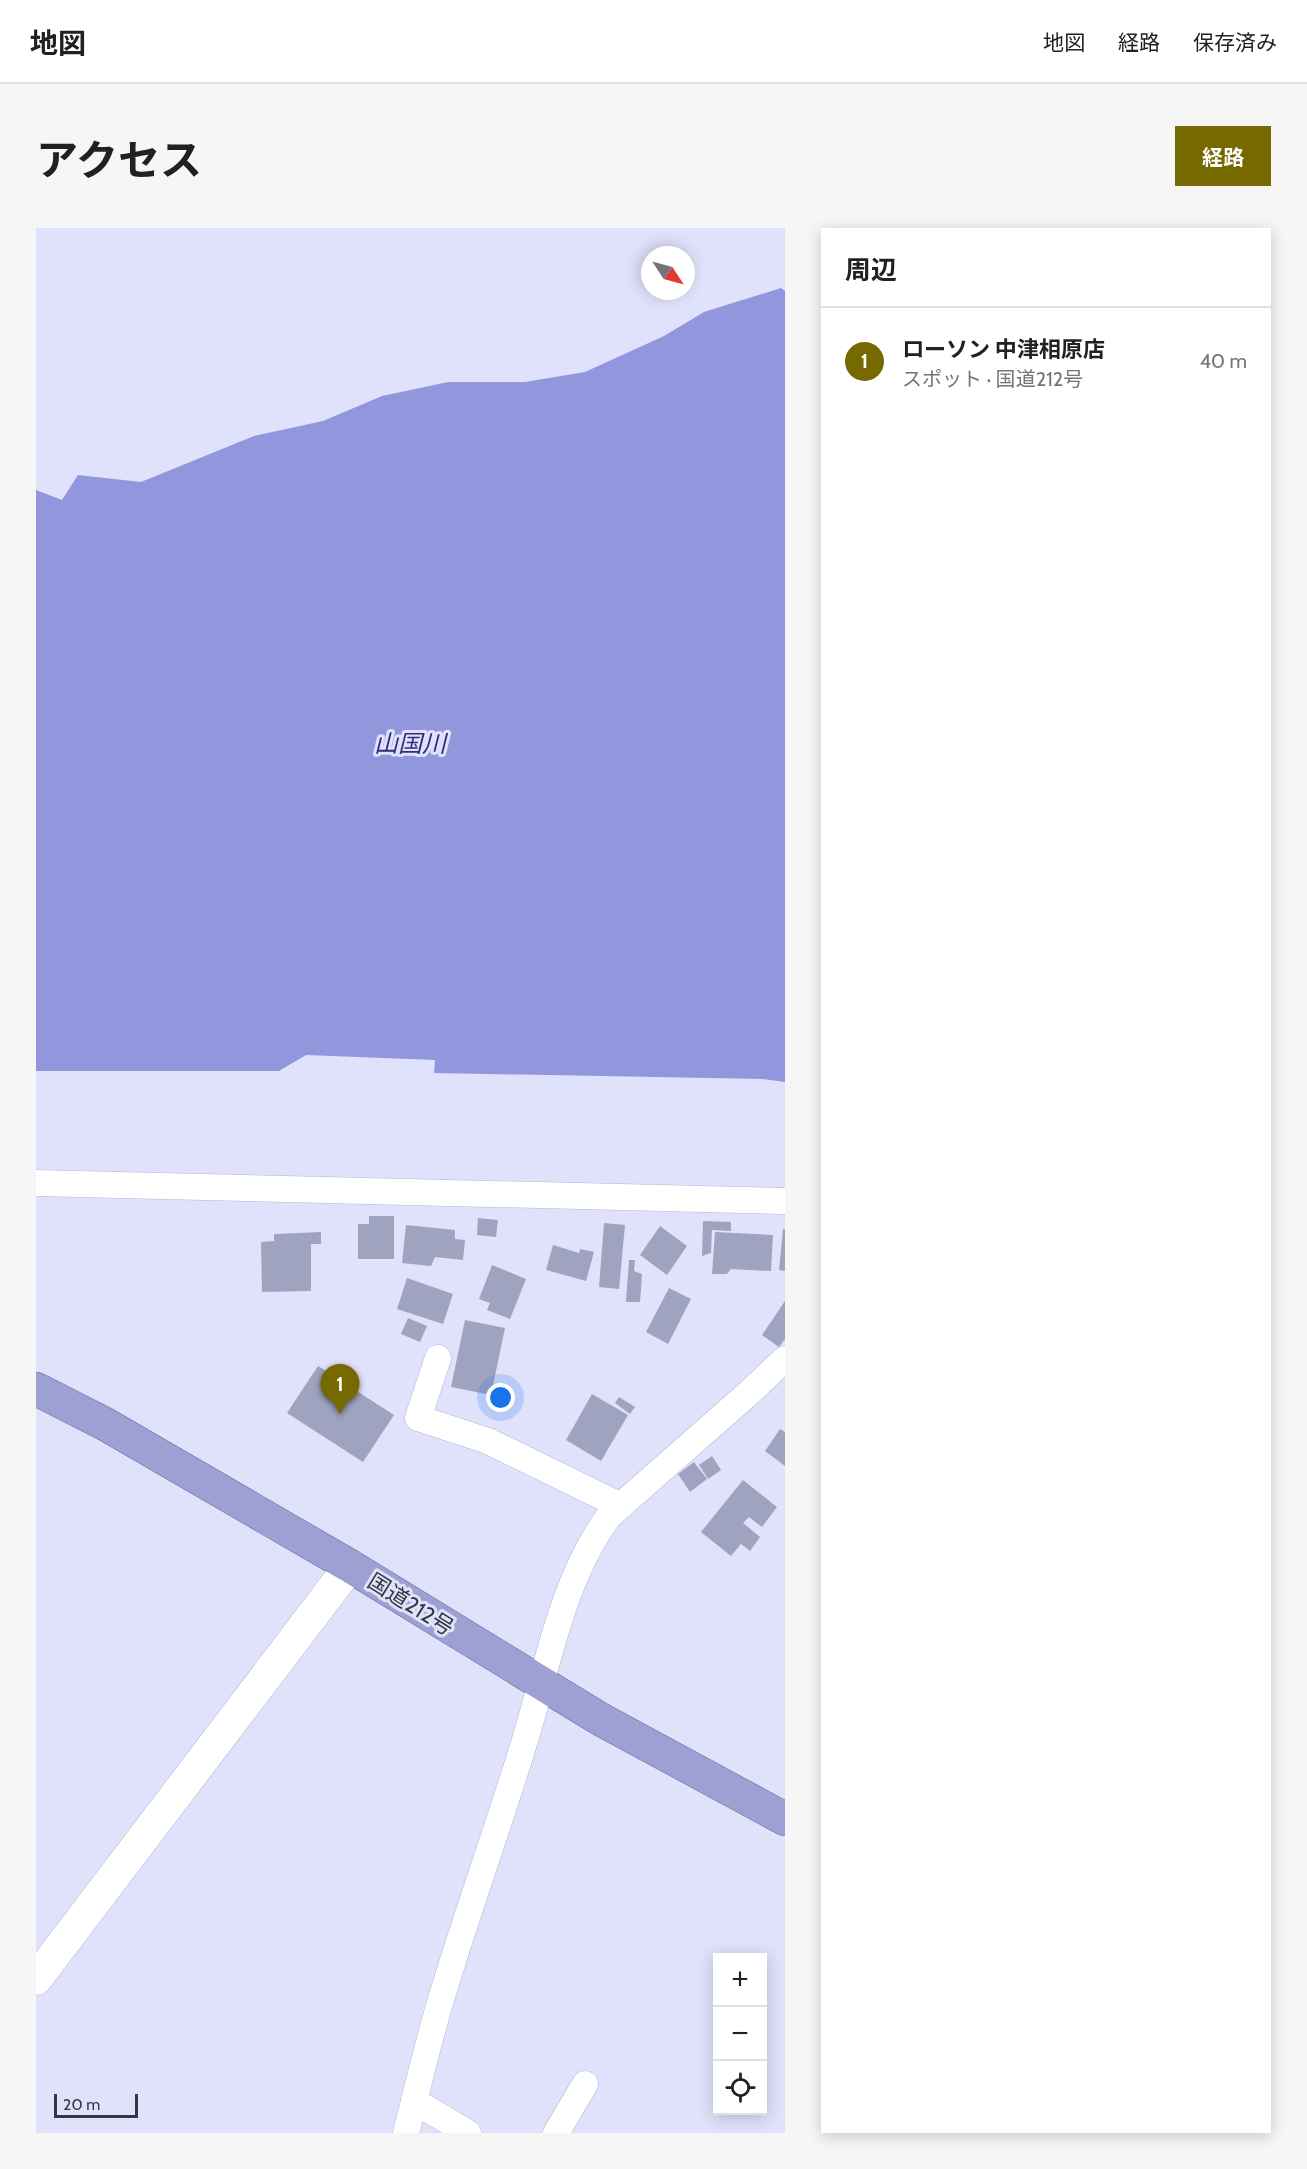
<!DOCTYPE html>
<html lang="ja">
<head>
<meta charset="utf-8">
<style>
	body { margin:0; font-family:Cabin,"Noto Sans JP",sans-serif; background:#f6f6f6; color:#202124 }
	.controls { position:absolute; right:18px; bottom:18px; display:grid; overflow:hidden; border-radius:0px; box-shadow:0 3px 15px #0003 }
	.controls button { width:54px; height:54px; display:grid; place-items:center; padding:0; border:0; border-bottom:2px solid #e0e0e0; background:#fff; color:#202124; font:30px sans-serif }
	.compass { position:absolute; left:605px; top:18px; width:54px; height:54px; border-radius:50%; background:#fff; box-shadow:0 3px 15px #0003; rotate:126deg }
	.scale { position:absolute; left:18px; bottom:15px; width:84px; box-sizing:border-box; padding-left:6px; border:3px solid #343641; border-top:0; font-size:16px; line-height:21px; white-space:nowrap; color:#343641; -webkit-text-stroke:4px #dfe2fa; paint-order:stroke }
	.you { position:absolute; left:465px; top:1170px; width:21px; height:21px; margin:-15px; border:4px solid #fff; border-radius:50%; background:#1a73e8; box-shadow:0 0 0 9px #1a73e833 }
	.badge { display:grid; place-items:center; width:39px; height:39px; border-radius:50%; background:#766900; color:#fff; font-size:20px; font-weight:700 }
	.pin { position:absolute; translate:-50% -50px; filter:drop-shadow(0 2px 3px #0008) }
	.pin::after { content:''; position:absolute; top:32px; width:21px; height:18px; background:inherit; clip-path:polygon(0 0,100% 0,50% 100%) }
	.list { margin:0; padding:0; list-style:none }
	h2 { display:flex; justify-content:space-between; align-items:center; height:78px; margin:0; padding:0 24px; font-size:26px }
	h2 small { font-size:20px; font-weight:400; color:#757577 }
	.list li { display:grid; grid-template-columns:39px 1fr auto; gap:18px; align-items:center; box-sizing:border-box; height:108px; padding:0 24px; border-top:2px solid #e0e0e0 }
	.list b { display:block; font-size:22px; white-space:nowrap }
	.list p { margin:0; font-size:20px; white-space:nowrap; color:#757577 }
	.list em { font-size:20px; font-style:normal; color:#757577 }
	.icon { flex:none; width:33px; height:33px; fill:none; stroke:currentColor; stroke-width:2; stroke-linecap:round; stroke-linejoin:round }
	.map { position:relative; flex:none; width:749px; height:1905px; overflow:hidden; border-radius:0px }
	header { display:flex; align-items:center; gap:36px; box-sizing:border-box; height:84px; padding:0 30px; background:#fff; border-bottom:2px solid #e0e0e0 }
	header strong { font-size:28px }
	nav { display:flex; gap:33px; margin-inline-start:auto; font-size:21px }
	.intro { display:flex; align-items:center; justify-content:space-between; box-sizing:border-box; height:144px; padding:0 36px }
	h1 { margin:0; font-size:42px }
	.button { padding:15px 27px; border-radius:0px; background:#766900; color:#fff; font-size:21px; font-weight:700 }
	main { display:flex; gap:36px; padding:0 36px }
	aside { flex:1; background:#fff; border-radius:0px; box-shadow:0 3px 15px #0003 }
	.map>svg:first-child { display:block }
	.water { fill:#9196dd }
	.building { fill:#9fa3bf }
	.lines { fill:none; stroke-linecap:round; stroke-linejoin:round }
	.minor-casing { stroke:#b3b7d4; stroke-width:27 }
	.tertiary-casing { stroke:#b3b7d4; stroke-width:33 }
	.trunk-casing { stroke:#676b99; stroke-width:34 }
	.minor { stroke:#fff; stroke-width:26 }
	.tertiary { stroke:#fff; stroke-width:32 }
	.trunk { stroke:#9ca0d3; stroke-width:33 }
	.labels { text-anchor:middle; stroke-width:6; stroke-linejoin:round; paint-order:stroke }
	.street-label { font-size:22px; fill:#343641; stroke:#dfe2fa }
	.water-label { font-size:24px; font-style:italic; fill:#312b7e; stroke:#dfe2fa }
</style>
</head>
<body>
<header>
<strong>地図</strong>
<nav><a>地図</a><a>経路</a><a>保存済み</a></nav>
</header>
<div class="intro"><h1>アクセス</h1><a class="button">経路</a></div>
<main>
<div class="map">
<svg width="749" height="1905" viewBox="0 0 749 1905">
	<rect width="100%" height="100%" fill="#dfe2fa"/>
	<polygon class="water" points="745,60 749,63 749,854 727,851 398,845 399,832 270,827 243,843 0,843 0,262 26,272 42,247 105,254 218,208 287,193 346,168 412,154 489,154 549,144 628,108 668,84"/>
	<g class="building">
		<polygon points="333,988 358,988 358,1031 322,1031 322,996 333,996"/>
		<polygon points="442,990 462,992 460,1009 441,1007"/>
		<polygon points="667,993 695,994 695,1003 676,1002 675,1025 666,1028"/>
		<polygon points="568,995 589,997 583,1061 563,1059"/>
		<polygon points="370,997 419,1002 419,1011 429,1012 427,1032 399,1029 395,1038 366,1035"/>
		<polygon points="624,998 651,1018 631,1047 604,1027"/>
		<polygon points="747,1001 749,1001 749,1043 743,1042"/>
		<polygon points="285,1004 285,1016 275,1016 275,1063 226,1064 225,1014 238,1013 238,1006"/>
		<polygon points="679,1004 737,1007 735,1043 695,1041 691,1046 676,1046"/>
		<polygon points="517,1017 543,1025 544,1021 558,1024 550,1053 510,1042"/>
		<polygon points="593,1032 599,1032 598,1043 606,1046 604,1074 590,1074"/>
		<polygon points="456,1037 490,1051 474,1091 451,1082 454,1075 443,1071"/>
		<polygon points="371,1050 417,1066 407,1096 361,1081"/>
		<polygon points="633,1060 655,1071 632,1116 610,1104"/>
		<polygon points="749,1073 749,1111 743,1119 726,1107"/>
		<polygon points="372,1090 391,1098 384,1114 365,1106"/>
		<polygon points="429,1092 469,1100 455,1167 415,1159"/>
		<polygon points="282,1138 358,1187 327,1234 251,1185"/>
		<polygon points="556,1166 592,1187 565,1233 530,1212"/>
		<polygon points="583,1169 599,1179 594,1186 579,1175"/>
		<polygon points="744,1201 749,1204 749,1238 729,1223"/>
		<polygon points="676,1228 685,1242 672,1251 663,1237"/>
		<polygon points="658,1234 671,1251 654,1264 642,1246"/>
		<polygon points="707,1252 741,1279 726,1299 713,1289 707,1295 724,1309 714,1323 705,1316 695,1328 665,1304"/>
	</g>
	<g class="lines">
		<g class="minor-casing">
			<g id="minor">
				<polyline points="0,955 749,973"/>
				<polyline points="402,1130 382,1190 452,1213 585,1278"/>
				<polyline points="378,1873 432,1905"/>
				<path d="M370,1905c13,-50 24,-100 40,-150 25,-81 54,-161 79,-243 23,-75 37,-160 84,-224l142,-125 34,-32"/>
				<polyline points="520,1905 549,1856"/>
			</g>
		</g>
		<g class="tertiary-casing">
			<polyline id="tertiary" points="0,1751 314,1338"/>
		</g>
		<g class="trunk-casing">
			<polyline id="trunk" points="0,1161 69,1196 314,1338 564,1491 749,1591"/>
		</g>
		<use href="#minor" class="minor"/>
		<use href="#tertiary" class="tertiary"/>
		<use href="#trunk" class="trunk"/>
	</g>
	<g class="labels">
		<g class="street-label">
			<text transform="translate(375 1376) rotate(32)" y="8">国道212号</text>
		</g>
		<g class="water-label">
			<text x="374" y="524">山国川</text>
		</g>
	</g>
</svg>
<div class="controls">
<button>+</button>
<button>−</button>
<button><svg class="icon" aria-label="locate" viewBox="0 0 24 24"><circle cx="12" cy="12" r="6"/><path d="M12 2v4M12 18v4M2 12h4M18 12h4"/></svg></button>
</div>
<svg class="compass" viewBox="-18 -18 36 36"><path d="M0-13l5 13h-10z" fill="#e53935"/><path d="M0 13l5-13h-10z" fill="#757577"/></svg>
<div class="scale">20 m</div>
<div class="you"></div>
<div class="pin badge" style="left:304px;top:1186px">1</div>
</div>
<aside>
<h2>周辺<small></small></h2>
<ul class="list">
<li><span class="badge">1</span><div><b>ローソン 中津相原店</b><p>スポット · 国道212号</p></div><em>40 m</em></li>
</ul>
</aside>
</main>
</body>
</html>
